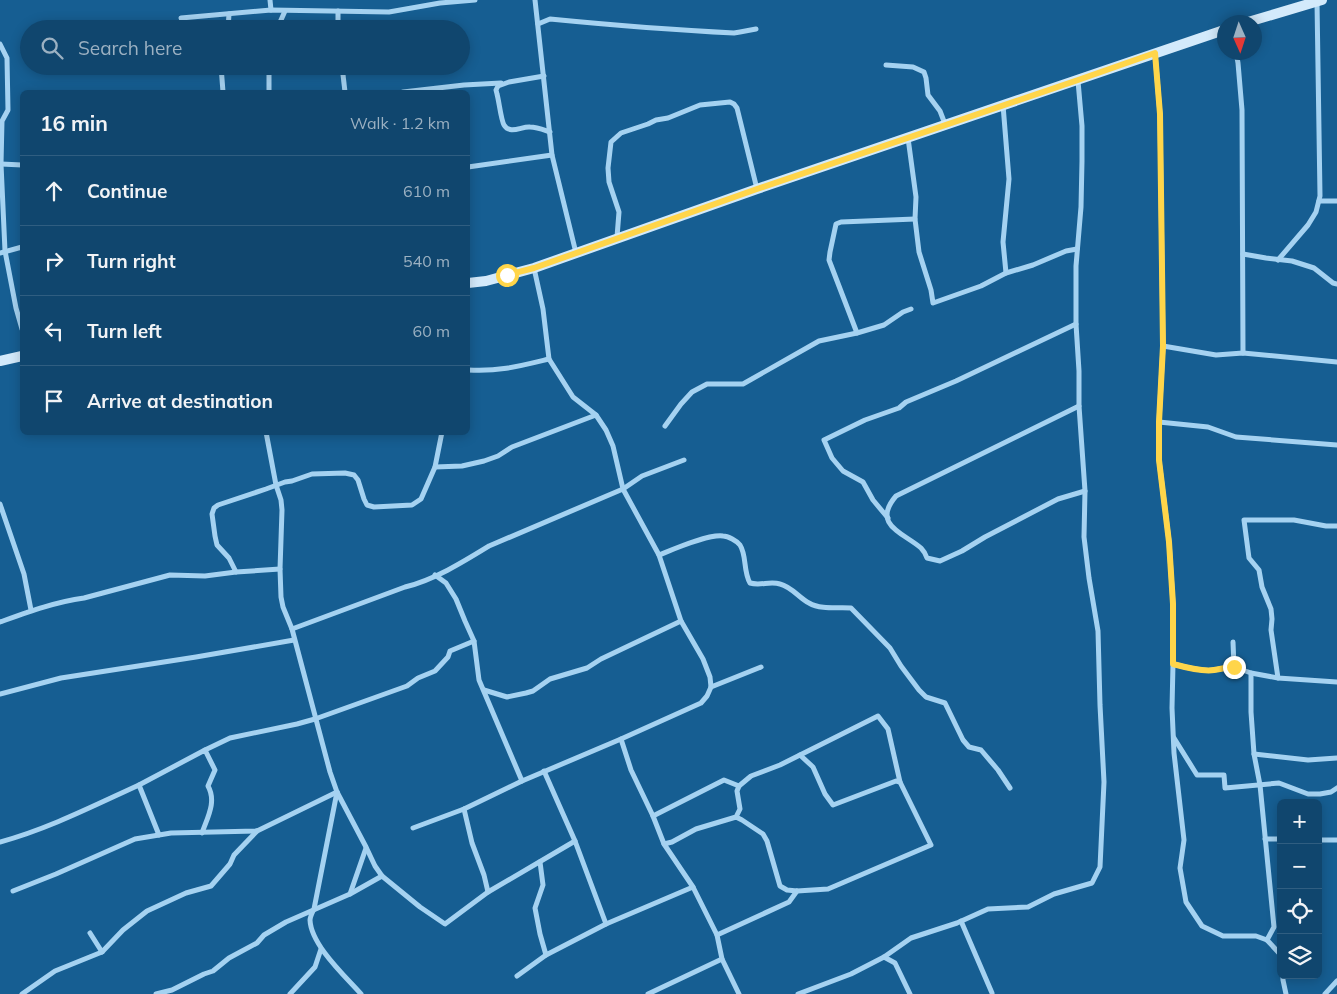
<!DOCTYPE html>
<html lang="en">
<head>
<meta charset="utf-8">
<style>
	body { margin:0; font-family:Mulish,sans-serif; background:#194d73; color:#f1f3f6 }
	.controls { position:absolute; right:15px; bottom:15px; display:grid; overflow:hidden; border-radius:8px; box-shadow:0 2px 12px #0003 }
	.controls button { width:45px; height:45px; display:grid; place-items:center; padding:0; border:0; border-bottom:1px solid #305e81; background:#10466e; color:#f1f3f6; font:25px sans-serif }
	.compass { position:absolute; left:1217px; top:15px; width:45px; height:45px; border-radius:50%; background:#10466e; box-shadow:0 2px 12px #0003; rotate:177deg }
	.stop { position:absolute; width:15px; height:15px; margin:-11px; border:4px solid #ffd54a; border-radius:50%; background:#fff }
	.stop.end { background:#ffd54a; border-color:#fff; box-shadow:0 1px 5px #0008 }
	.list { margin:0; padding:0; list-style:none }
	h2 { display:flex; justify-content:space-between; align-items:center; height:65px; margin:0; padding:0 20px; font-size:21px }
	h2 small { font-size:16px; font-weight:400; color:#9cb1c2 }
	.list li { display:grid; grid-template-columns:32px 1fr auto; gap:15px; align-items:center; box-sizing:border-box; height:70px; padding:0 20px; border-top:1px solid #305e81 }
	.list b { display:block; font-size:19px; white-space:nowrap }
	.list em { font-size:16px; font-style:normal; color:#9cb1c2 }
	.icon { flex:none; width:28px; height:28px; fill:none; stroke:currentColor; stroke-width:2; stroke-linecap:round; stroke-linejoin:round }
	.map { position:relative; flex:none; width:1337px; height:994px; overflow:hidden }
	.search { position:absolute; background:#10466e; box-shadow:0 2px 12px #0003; left:20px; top:20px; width:450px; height:55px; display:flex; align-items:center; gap:12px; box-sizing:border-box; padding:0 18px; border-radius:28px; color:#9cb1c2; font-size:19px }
	.panel { position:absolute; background:#10466e; box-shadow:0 2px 12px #0003; left:20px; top:90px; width:450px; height:345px; border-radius:8px }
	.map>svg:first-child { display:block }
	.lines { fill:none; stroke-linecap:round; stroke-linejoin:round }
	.minor { stroke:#a5d2f1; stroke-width:5 }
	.secondary { stroke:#d3eafb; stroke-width:10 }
	.route { stroke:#ffd54a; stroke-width:6 }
</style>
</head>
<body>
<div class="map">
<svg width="1337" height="994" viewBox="0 0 1337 994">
	<rect width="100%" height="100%" fill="#165e92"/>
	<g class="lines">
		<g class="minor">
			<polyline points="270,0 271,10"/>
			<polyline points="535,0 552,155 576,253"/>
			<polyline points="181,18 271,10 389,12 440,3 475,0"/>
			<path d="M538,24l12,-5c61,6 123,11 184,14l6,-1 16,-3"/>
			<polyline points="228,29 229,14"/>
			<polyline points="277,29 285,11"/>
			<polyline points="338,29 338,11"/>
			<polyline points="0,44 7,58 8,110 2,121 1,164 5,251 16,308 22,329"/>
			<polyline points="1236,52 1238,63 1242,110 1243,353"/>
			<polyline points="1155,53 1160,114 1163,346 1159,422 1159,460 1169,541 1173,604 1173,664"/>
			<polyline points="886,65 913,67 924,72 926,78 928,95 940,111 945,124"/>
			<polyline points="221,66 223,92"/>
			<polyline points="342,66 345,92"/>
			<path d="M544,76l-35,6 -11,4 -2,4 1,4c2,7 4,26 7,31 6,10 18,1 26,2 7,0 14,3 20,5"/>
			<polyline points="269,92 269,66"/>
			<polyline points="403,92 464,85 501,83"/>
			<polyline points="1003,105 1009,179 1003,242 1006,273"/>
			<polyline points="908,138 916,197 915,219 919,252 931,290 933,303 981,286 1006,273 1033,265 1066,251 1077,249"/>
			<polyline points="1,164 22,165"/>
			<polyline points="468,167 552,155"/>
			<polyline points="1319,201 1337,201"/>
			<polyline points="617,237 619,212 609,182 608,168 611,142 621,133 648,124 656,120 668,118 700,105 730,102 734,104 737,108 757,189"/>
			<polyline points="0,253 22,247"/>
			<polyline points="1243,254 1266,258 1292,261 1314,268 1333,283 1337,284"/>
			<polyline points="1278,260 1308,225 1316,212 1320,196 1317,2"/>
			<polyline points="534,268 543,309 549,359 573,397 596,415 606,430 613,446 623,489 659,555 681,621 703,659 710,677 711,687 707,696 701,703 621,739 631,770 653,816 664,844 693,887 717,935 722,959 739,994"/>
			<polyline points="857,333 829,260 830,252 836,224 841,222 915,219"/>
			<polyline points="1163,346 1216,355 1243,353 1337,362"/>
			<path d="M468,370c30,2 52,-4 81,-11"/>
			<path d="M1079,406l-183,90c-25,29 8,37 25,52 3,3 5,7 6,10l13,3 22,-10 23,-14 73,-38 27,-8"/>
			<polyline points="1159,422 1208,427 1236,437 1337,445"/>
			<polyline points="665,426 681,404 692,392 707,384 743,384 819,341 857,333 884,325 903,312 911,309"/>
			<polyline points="266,432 276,485 281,500 282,510 280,569 281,597 283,607 292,629 330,772 337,792 366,847 375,866 382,876 420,907 445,924 488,892 575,841"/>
			<polyline points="435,467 462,466 484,461 498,456 512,447 596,415"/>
			<polyline points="0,504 24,574 31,610"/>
			<polyline points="888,518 873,500 863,482 843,471 832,458 824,440 865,420 899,408 906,402 956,381 1076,324"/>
			<polyline points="1337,526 1326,526 1294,520 1244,520 1249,558 1259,570 1262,587 1271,609 1272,619 1271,630 1278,678 1337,682"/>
			<path d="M659,555c15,-6 49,-21 64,-19 5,0 14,5 17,9 7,11 3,26 10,38 10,3 20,-2 30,1 12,3 19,14 29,19 12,7 29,4 42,5l39,40 11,18 18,24 7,7 19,6 18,37 6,7 12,3 17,20 12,18"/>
			<polyline points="236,572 229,558 217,545 215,536 212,514 214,508 218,505 266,489 285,482 292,481 312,474 345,473 354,475 358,480 364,499 367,505 374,507 412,505 421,499 435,467 442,432"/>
			<polyline points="435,575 446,583 456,599 465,621 474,641 479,680 522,781 621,739"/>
			<path d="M0,622c28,-10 55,-20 84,-24l86,-23 35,1 31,-4 44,-3"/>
			<path d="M292,629l113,-42c29,-7 58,-25 84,-41l134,-57 19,-13 42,-16"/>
			<polyline points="1233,642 1234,667 1251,673 1251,712 1254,754 1260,785 1274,927 1267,940"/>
			<path d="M1234,667c-7,0 -13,2 -20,3 -11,2 -30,-3 -41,-6l-1,44 2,45 10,87 -4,28 6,34 16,24 21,10h33l11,4 12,13 2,4"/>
			<polyline points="1251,673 1278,678"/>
			<polyline points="711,687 761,667"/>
			<polyline points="484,690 507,697 526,693 533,691 550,679 587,668 601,659 681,621"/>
			<polyline points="0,694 61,678 196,657 294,640"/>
			<polyline points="1174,738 1197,775 1224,775 1225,788 1279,783 1308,794 1320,794 1331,792 1337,788"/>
			<polyline points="205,750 230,738 297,724 315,719 407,686 418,678 435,671 448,657 450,651 474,641"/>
			<polyline points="1254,754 1308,760 1337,758"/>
			<polyline points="800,755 878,716 888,729 900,782"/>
			<polyline points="544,771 575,841 606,924"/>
			<path d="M139,785l66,-35 10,20 -7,16c9,16 -1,32 -6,47"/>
			<path d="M337,792l-23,117c-2,4 -4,8 -4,11 1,25 35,56 51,74"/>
			<polyline points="464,809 472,843 484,875 488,892"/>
			<polyline points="653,816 724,780 739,786"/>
			<polyline points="413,828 464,809 522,781"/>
			<polyline points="1265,839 1281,839"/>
			<polyline points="1318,840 1337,840"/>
			<path d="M0,842c48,-13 93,-36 139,-57l20,50"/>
			<polyline points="664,844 672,842 696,829 736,817 742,820 763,834 767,841 780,886 787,890 797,891 828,889 931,845 900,782 896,781 833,805 825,794 813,767 800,755 780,765 751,776 739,786 737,791 740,809 736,817"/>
			<polyline points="540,862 543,885 535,908 540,934 546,955 606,924 693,887"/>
			<polyline points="13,891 56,874 135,839 171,833 257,831 337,792"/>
			<polyline points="350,894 382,876"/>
			<polyline points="961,921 992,993"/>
			<polyline points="90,933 102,952"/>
			<polyline points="717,935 789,902 797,891"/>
			<polyline points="884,957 895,963 910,994"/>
			<polyline points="1283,975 1283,980 1286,994"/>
			<polyline points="517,976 546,955"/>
			<polyline points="22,994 55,971 102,952 123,930 147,911 186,893 211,886 230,864 234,855 257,831"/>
			<polyline points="156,994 172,990 204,974 213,971 229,958 257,943 264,935 286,922 350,894 366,848"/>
			<polyline points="290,994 315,967 321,949"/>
			<polyline points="648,994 722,959"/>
			<polyline points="798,994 851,974 884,957 911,938 957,923 988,909 1028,907 1054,894 1092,883 1100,867 1104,782 1100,705 1098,631 1089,578 1084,537 1085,491 1079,406 1079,371 1076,324 1076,266 1081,207 1082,161 1082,126 1078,81"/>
			<polyline points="1325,994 1337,981"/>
		</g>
		<g class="secondary">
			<polyline points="1248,22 1322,0"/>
			<polyline points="468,283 486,281 534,268 757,189 1224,30"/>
			<polyline points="0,361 22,356"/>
		</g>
	</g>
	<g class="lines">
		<path class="route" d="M507,275l27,-7 223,-79 321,-109 77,-27 5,61 3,232 -4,76v38l10,82 4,62v60c11,3 30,8 41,6 7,-1 13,-3 20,-3"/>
	</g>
</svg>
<div class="controls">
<button>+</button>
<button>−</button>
<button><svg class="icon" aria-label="locate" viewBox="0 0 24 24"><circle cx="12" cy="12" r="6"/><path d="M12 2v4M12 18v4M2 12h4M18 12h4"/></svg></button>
<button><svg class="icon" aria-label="layers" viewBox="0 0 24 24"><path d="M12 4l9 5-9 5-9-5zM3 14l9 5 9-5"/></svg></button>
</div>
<svg class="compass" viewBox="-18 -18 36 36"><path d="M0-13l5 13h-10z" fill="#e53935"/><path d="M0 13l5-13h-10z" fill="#9cb1c2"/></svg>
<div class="stop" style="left:507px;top:275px"></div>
<div class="stop end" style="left:1234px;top:667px"></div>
<div class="search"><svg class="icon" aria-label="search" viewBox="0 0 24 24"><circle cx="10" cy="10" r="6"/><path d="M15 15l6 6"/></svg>Search here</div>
<section class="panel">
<h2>16 min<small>Walk · 1.2 km</small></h2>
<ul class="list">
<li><svg class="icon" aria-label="ahead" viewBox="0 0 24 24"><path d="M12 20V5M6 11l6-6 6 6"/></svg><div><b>Continue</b></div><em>610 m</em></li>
<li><svg class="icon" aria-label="right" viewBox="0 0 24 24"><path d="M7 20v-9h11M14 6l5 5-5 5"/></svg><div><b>Turn right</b></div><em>540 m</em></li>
<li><svg class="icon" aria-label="left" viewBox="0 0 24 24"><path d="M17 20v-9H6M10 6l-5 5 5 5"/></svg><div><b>Turn left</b></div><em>60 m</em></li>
<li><svg class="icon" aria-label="arrive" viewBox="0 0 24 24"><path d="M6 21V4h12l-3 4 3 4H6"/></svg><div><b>Arrive at destination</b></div></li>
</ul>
</section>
</div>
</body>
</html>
